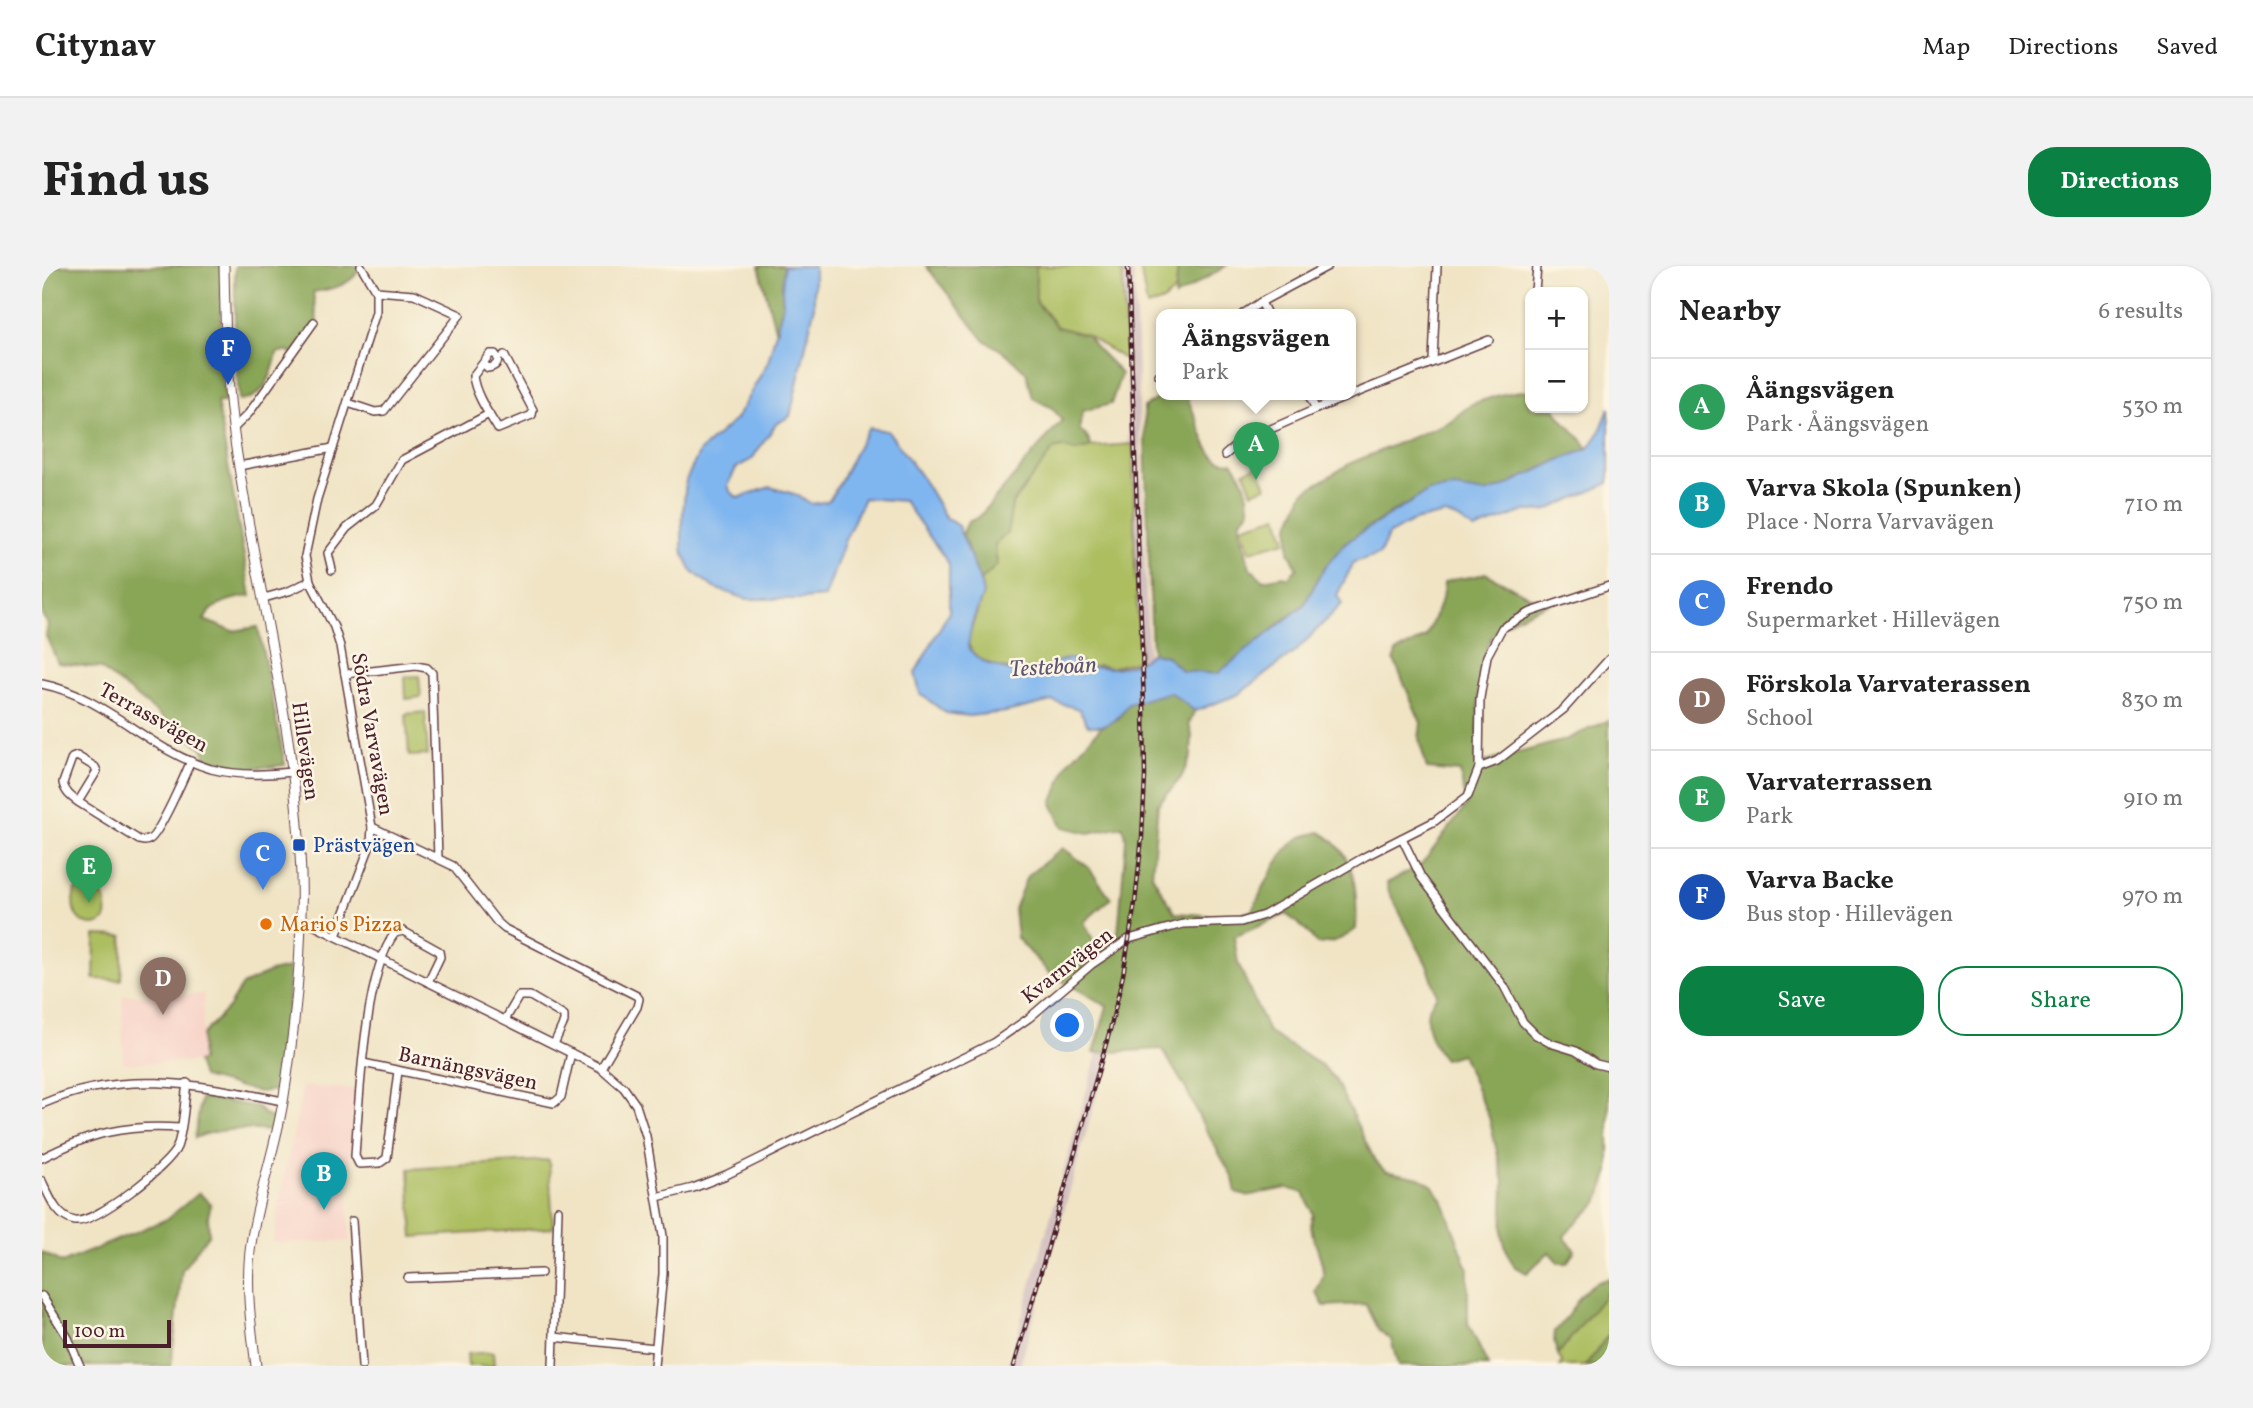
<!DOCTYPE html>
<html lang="en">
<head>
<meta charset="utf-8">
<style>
	body { margin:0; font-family:Vollkorn,serif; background:#f2f2f2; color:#222 }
	.controls { position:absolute; right:21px; top:21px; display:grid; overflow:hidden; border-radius:14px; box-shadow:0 2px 5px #0004 }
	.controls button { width:63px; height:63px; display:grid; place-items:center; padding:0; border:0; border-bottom:2px solid #e0e0e0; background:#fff; color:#222; font:35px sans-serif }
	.scale { position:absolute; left:21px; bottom:18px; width:108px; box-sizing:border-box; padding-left:7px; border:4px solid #4a1f2b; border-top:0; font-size:19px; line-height:24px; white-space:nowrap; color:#4a1f2b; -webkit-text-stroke:5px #fcf5e5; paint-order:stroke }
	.you { position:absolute; left:1026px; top:760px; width:24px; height:24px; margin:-18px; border:5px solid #fff; border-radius:50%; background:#1a73e8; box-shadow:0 0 0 10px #1a73e833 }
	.badge { display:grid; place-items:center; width:46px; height:46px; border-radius:50%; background:#0b8043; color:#fff; font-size:23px; font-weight:700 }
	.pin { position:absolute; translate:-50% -58px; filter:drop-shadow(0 2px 4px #0008) }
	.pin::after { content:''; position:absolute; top:37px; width:24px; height:21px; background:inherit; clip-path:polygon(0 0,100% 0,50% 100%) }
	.popup { position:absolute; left:1114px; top:43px; width:200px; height:91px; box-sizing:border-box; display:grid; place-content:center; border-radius:14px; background:#fff; filter:drop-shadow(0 2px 5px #0005); font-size:23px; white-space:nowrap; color:#767676 }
	.popup b { font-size:26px; color:#222 }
	.popup::after { content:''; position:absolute; left:50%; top:100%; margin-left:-14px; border:14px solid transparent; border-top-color:#fff }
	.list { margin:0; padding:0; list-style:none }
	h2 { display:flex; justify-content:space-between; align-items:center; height:91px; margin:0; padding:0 28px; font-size:30px }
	h2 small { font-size:23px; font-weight:400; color:#767676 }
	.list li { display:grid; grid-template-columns:46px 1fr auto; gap:21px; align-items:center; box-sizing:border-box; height:98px; padding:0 28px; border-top:2px solid #e0e0e0 }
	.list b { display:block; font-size:26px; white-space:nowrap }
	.list p { margin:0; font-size:23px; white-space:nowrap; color:#767676 }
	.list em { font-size:23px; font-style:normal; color:#767676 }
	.actions { display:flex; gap:14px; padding:21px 28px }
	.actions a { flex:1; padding:16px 0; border:2px solid #0b8043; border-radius:28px; text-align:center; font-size:24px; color:#0b8043 }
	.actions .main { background:#0b8043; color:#fff }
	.map { position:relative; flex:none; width:1567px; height:1100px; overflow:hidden; border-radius:28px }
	header { display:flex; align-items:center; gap:42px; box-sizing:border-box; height:98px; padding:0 35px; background:#fff; border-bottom:2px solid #e0e0e0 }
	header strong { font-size:33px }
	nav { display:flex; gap:38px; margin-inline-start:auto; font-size:24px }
	.intro { display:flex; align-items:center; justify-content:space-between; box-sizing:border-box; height:168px; padding:0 42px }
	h1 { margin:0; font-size:49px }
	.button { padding:18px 32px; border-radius:28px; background:#0b8043; color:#fff; font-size:24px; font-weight:700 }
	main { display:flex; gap:42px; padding:0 42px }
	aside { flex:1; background:#fff; border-radius:28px; box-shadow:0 2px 5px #0004 }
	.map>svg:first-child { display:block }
	.built { fill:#f7d1c6 }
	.industrial { fill:#d2bfbf }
	.green { fill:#acbe61; stroke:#7b6e46; stroke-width:2 }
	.forest { fill:#89a557; stroke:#6a6241; stroke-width:2 }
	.water { fill:#80b6ef; stroke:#656a8d; stroke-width:2 }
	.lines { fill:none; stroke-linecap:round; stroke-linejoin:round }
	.minor-casing { stroke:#633d42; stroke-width:10 }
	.tertiary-casing { stroke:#633d42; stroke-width:11 }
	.minor { stroke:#fff; stroke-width:7 }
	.tertiary { stroke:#fff; stroke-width:9 }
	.rail-casing { stroke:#4a1f2b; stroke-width:4.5 }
	.rail { stroke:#fcf5e5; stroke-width:2; stroke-dasharray:5; stroke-linecap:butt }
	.transit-dot { fill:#1a4fb4; stroke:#fcf5e5; stroke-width:2.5 }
	.food-dot { fill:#e8710a; stroke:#fcf5e5; stroke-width:2.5 }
	.labels { text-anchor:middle; stroke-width:5; stroke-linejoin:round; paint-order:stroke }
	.street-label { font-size:21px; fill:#4a1f2b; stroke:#fcf5e5 }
	.transit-label { font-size:21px; fill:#164399; stroke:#fcf5e5; text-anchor:start }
	.food-label { font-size:21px; fill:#c56008; stroke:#fcf5e5; text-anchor:start }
	.water-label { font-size:23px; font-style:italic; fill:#5d5470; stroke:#fcf5e5 }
</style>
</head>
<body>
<header>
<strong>Citynav</strong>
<nav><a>Map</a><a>Directions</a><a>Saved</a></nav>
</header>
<div class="intro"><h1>Find us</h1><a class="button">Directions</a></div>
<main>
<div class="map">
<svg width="1567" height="1100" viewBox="0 0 1567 1100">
	<rect width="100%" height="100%" fill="#fcf5e5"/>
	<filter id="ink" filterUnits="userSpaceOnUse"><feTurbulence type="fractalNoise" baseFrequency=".0143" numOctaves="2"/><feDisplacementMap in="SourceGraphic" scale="14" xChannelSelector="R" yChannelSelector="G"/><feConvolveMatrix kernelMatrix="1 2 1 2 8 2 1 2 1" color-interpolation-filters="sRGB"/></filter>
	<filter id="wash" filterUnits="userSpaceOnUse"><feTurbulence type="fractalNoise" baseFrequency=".00686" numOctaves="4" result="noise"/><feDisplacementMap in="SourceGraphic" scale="28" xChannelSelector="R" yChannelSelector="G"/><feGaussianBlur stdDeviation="1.57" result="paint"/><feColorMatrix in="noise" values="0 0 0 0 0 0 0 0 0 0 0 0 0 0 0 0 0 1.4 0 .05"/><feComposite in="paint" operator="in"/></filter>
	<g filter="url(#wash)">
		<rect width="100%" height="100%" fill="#f0e4c5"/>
		<g class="built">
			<polygon points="162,728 159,796 81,797 80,729"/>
			<polygon points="261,820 313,823 306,921 308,975 231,977 236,942"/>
		</g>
		<polygon class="industrial" points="1080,0 1091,0 1093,26 1108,439 1073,765 978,1100 966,1100 1053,795 1075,708 1097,439"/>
		<g class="green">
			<polygon points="994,0 1080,0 1085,95 1045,69 1015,61 994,35"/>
			<polygon points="1098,0 1136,0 1134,24 1121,35 1105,41"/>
			<polygon points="1091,178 1093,303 1098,388 1094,395 1068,402 1057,399 1047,401 1037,395 1010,398 999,404 973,404 957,402 933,391 925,376 941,328 938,315 955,299 953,279 967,260 970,238 1011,183 1019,181 1034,185 1047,181"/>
			<polygon points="1216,200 1224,221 1210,226 1202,205"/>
			<polygon points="1236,250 1244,275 1208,285 1200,261"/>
			<polygon points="377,410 379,431 364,433 363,411"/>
			<polygon points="383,446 386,489 367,490 364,448"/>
			<path d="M45,621c10,3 18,7 19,18 0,3 1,9 0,12 -6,15 -41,10 -31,-27z"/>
			<polygon points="53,669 81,670 79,714 52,713"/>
			<polygon points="507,894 511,962 371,971 367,903"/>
			<polygon points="1567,1024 1567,1068 1544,1100 1518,1100 1520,1096 1516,1088"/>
			<polygon points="451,1086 452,1100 426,1100 425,1088"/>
		</g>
		<g class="forest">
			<path d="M0,0h179v99l4,37h-8l34,194c-19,2 -38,7 -47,24l28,11 26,-4 27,138c-31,5 -49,2 -79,-6l-4,-11 -102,-80 -42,-5 -12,-27 2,-12 -6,-9z"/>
			<path d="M193,0h125c-5,19 -30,24 -47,26l4,28 -16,35 -17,-4 -7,2c-5,23 -12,45 -38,48l-4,-65z"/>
			<polygon points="717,0 742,0 740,23 741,39 734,67"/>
			<path d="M884,0h110v36l21,25 30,8c9,16 23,25 34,39l-10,30 -28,7 -4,18 8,8 5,10 -16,4 -15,-4 -7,2 -42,55 -5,29 -12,12 2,20 -17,16 -18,-47 6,-12 11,-5 83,-97 -10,-12 -19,-10 -7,-26 -19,-18 -23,-14z"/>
			<polygon points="1136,0 1184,0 1133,31"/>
			<path d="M1482,124l6,3v15h25c8,17 25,25 33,41l-31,12 -56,27 -16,5 -56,-2 -43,25 -40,26 -22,26 -20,36 -87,70 -35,-3 -16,-15 -14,-3 -8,-246 20,-13h21c10,16 19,54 30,63 5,5 10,4 17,5 11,13 18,32 17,49l-8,9 -1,9 10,39 13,12 21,-4 4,2 9,-10 -8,-16v-26l15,-34 47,-29 98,-41 23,-18 27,-9z"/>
			<path d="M1443,307l45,24 24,4c-20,9 -42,16 -58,30 -22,21 -17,103 -18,133l87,-24 44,-20v451l-11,32 -26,23 -8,11 11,13 -8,13h-8l-10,-11 -22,21 -12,-6 -7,-12 -6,-20 2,-53 -15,-65 -28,-63 -17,5c-10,-11 -20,-33 -16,-49 2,-5 6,-10 9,-15l-9,-28 -39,-75 -2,-9 34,-18 45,-59 -6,-34 -33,-3 -8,-30 2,-16 -27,-63 2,-8 30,-15 16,-38 2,-16c12,-7 27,-3 41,-10z"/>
			<path d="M1128,426l25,19 -6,12 3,12 -1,21 -10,22 -23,26 -6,71 23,38 57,4 20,-6c10,-20 27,-60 46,-72 6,-4 16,-5 22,-7 36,19 38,61 36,97 -13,10 -23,14 -39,15l-10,-13 -21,-17 -52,23 4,26 30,69 53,33 14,14 40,82 10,10 35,7 13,8 9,13 26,70v54l20,43h-90l-7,-27 -12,-9 -13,-26 -42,2 -8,-14c2,-5 6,-11 7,-16 2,-21 -18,-43 -10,-62l-9,-21 -17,-5 -41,8 -10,-3 -3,-15 -33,-59 -13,-28 -25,-42 -68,4 13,-47 -57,-32 -33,-36 -3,-29 13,-33 36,-28 25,19 23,31 -27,24 11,22 23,-10 8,-95 -3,-13 -34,7 -26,-6 -11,-23 16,-41 33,-36 18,-9 9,-14z"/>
			<polygon points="247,702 245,765 236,824 217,826 160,811 155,796 159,795 160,769 186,742 200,719 228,706"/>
			<path d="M159,831l56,10 9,9 9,3 -3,12c-28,-2 -51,-4 -77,7z"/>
			<polygon points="157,927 169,938 166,950 167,968 140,1004 129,1100 0,1100 0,986 20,997 125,953"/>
			<path d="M1567,1012v12l-51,64 -4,-11 1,-12c15,-13 21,-35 37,-46 5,-3 12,-5 17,-7z"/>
			<polygon points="1567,1068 1567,1100 1544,1100"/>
		</g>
		<path class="water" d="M742,0h30v43l-24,107 -14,8 -24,35 -16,9 -8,17 2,6 8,7 32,-11 24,7 18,10 16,-3c17,-23 25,-50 41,-73l19,3 32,44 26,43 12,8 22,55 3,13 -11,29 -4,23c11,21 47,28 70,25 11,-2 18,-12 30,-12 9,0 13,5 21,8 9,-2 13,1 22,1 18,-1 28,-5 41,-15l14,3 16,15 35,3 87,-69 20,-37 22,-26 83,-51 26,-3 30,5 16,-5 56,-27 31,-12 12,-17 9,-24v75l-64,28h-20l-51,19 -15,-11 -14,-5 -32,7 -25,14 -8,19 -26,8 -17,33 5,9 -46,47 -57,43 -44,17 -25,-19 -42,12c-11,17 -19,25 -40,21l-9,-16 -27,-8 -46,11 -37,4 -23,-3 -26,-19 -5,-21 34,-61v-48l-45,-63 -40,-3 -19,42 -20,57 -23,2h-55l-33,-11 -23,-18 -9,-21v-25l4,-44 14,-29 36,-32 32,-57 15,-57 -1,-16z"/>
	</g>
	<g filter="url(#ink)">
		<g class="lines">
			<g class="minor-casing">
				<g id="minor">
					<polyline points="1493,26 1495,0"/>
					<polyline points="1219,36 1225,48"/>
					<polyline points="1201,48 1219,36 1286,0"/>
					<polyline points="1391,95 1395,0"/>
					<path d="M441,97l5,5c6,-1 10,-3 10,-10l-3,-4h-5l-17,22c2,18 16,38 25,53l34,-14 1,-5 -29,-55"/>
					<polyline points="1117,109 1120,106"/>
					<polyline points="1266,128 1274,143"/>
					<polyline points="306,137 333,146 342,145 418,49 372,28 334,25"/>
					<polyline points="191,163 207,147 272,56"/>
					<polyline points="1183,189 1197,177 1274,143 1447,74"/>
					<polyline points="197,200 291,182"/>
					<polyline points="290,304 286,287 305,262 334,239 360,194 447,148"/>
					<polyline points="222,332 247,325 268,315"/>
					<polyline points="303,408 374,400 385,402 390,407 396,592"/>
					<path d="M0,418c65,13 107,67 169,85 27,7 55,6 81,3"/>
					<polyline points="1437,502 1455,495 1522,443 1567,393"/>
					<path d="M36,536l19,-31 -2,-4 -18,-11 -5,2 -9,25c2,9 7,13 15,19l61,38c4,1 7,2 11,-1 9,-5 35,-64 41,-78"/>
					<polyline points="330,561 411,600 455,656 463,663 595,730 597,733 595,741 559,802"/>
					<polyline points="1360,572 1379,611 1462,720 1481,756 1494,769 1508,777 1534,785 1554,798 1567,801"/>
					<polyline points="259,653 545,795 559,802 582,822 594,839 604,870 621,970 621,1008 612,1100"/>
					<polyline points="294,670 329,577 330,561 298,380 292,361 268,315 263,290 275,233 334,46 334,25 319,0"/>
					<polyline points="463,754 477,730 488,730 522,750 522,756 512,778"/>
					<polyline points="321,797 512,837 519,831 529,787"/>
					<path d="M356,805l-11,87 -7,5 -21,1 -4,-8c4,-53 9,-184 40,-223l8,-2 36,20 1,6 -12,25"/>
					<path d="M0,838c82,-36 158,-19 241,-3"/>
					<path d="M0,892c49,-25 83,-34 138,-30"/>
					<path d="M0,915c7,15 15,37 33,40 20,3 95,-56 102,-74 7,-20 7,-43 10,-64"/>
					<polyline points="615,931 651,922 684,909 951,777 987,752 1050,698 1087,673 1141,658 1199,656 1222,649 1324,590 1393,555 1426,530 1437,502 1438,432 1445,390 1460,362 1489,346 1567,320"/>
					<polyline points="310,955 320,1100"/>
					<polyline points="366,1012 499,1007"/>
					<polyline points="0,1030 26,1072 38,1100"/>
					<polyline points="512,1071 613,1082"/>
					<polyline points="511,1100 516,944"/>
				</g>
			</g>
			<g class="tertiary-casing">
				<path id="tertiary" d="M182,0c1,54 2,107 9,161 20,150 63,296 68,447 2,75 -6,154 -18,228 -8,48 -25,94 -32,142 -6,40 0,82 5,122"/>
			</g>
			<use href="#minor" class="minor"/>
			<use href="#tertiary" class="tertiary"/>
			<g class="rail-casing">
				<polyline id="rail" points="972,1100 1068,764 1081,709 1093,637 1100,571 1103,511 1102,439 1086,0"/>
			</g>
			<use href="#rail" class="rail"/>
		</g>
	</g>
	<rect class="transit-dot" x="250" y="572" width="14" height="14" rx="3.5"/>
	<circle class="food-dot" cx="224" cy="658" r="7"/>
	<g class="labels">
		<g class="street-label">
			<text transform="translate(112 451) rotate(29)" y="7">Terrassvägen</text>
			<text transform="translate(331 468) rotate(80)" y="7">Södra Varvavägen</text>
			<text transform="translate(264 485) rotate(82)" y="7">Hillevägen</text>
			<text transform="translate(1025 699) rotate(-38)" y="7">Kvarnvägen</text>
			<text transform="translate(426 802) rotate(12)" y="7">Barnängsvägen</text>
		</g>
		<g class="transit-label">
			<text x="271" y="586">Prästvägen</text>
		</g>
		<g class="food-label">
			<text x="238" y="665">Mario's Pizza</text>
		</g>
		<g class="water-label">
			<text transform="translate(1011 400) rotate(-3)" y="8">Testeboån</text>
		</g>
	</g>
</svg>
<div class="controls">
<button>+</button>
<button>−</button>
</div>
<div class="scale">100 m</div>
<div class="you"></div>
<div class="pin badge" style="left:1214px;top:214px;background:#2e9e5b">A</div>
<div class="popup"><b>Åängsvägen</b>Park</div>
<div class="pin badge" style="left:282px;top:944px;background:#0f9aa8">B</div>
<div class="pin badge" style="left:221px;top:624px;background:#3f7fe0">C</div>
<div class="pin badge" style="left:121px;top:749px;background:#8d6e63">D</div>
<div class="pin badge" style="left:47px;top:637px;background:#2e9e5b">E</div>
<div class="pin badge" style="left:186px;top:119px;background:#1a4fb4">F</div>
</div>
<aside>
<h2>Nearby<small>6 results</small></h2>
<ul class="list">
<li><span class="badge" style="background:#2e9e5b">A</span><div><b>Åängsvägen</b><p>Park · Åängsvägen</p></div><em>530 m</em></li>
<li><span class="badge" style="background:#0f9aa8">B</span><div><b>Varva Skola (Spunken)</b><p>Place · Norra Varvavägen</p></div><em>710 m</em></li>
<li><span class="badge" style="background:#3f7fe0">C</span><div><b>Frendo</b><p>Supermarket · Hillevägen</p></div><em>750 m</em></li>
<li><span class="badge" style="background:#8d6e63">D</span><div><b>Förskola Varvaterassen</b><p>School</p></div><em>830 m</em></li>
<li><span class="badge" style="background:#2e9e5b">E</span><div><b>Varvaterrassen</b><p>Park</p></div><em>910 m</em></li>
<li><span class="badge" style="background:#1a4fb4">F</span><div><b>Varva Backe</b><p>Bus stop · Hillevägen</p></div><em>970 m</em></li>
</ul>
<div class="actions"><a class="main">Save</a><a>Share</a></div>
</aside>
</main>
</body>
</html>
